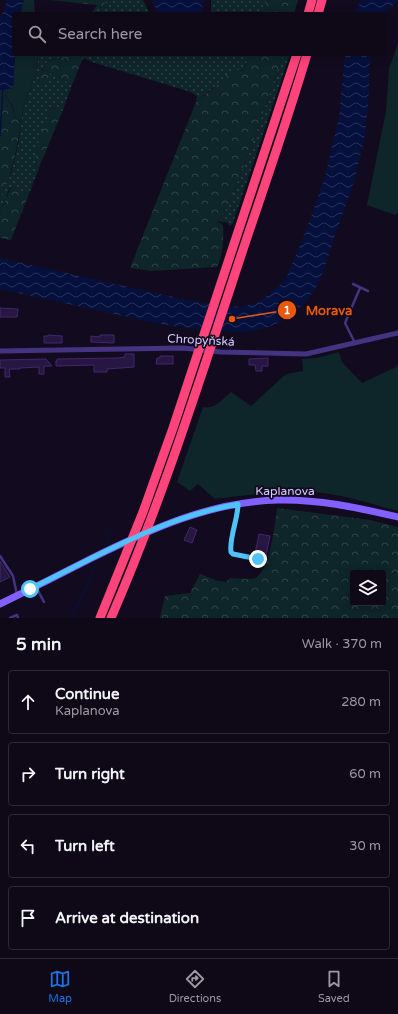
<!DOCTYPE html>
<html lang="en">
<head>
<meta charset="utf-8">
<style>
	body { margin:0; font-family:"Varela Round",sans-serif; background:#1c1624; color:#f1f3f6 }
	.controls { position:absolute; right:12px; bottom:12px; display:grid; overflow:hidden; border-radius:4px; box-shadow:0 2px 10px #0003 }
	.controls button { width:36px; height:36px; display:grid; place-items:center; padding:0; border:0; border-bottom:1px solid #2e2936; background:#0e0817; color:#f1f3f6; font:20px sans-serif }
	.stop { position:absolute; width:12px; height:12px; margin:-9px; border:3px solid #4fc3f7; border-radius:50%; background:#fff }
	.stop.end { background:#4fc3f7; border-color:#fff; box-shadow:0 1px 4px #0008 }
	.list { margin:0; padding:0; list-style:none }
	h2 { display:flex; justify-content:space-between; align-items:center; height:52px; margin:0; padding:0 16px; font-size:17px }
	h2 small { font-size:13px; font-weight:400; color:#9b9aa1 }
	.list li { display:grid; grid-template-columns:26px 1fr auto; gap:12px; align-items:center; box-sizing:border-box; height:64px; margin:0 8px 8px; padding:0 8px; border:1px solid #2e2936; border-radius:4px }
	.list b { display:block; font-size:15px; white-space:nowrap }
	.list p { margin:0; font-size:13px; white-space:nowrap; color:#9b9aa1 }
	.list em { font-size:13px; font-style:normal; color:#9b9aa1 }
	.icon { flex:none; width:22px; height:22px; fill:none; stroke:currentColor; stroke-width:2; stroke-linecap:round; stroke-linejoin:round }
	.map { position:relative; flex:none; width:398px; height:618px; overflow:hidden }
	.search { position:absolute; background:#0e0817; box-shadow:0 2px 10px #0003; left:12px; right:12px; top:12px; height:44px; display:flex; align-items:center; gap:10px; box-sizing:border-box; padding:0 14px; border-radius:4px; color:#9b9aa1; font-size:15px }
	.sheet { height:340px; background:#0e0817 }
	nav { display:flex; justify-content:space-around; align-items:center; box-sizing:border-box; height:56px; border-top:1px solid #2e2936; background:#0e0817; font-size:11px; color:#9b9aa1 }
	nav a { display:grid; justify-items:center; gap:2px }
	nav .on { color:#1a73e8 }
	.map>svg:first-child { display:block }
	.grass { fill:url(#grass-dots) }
	.forest { fill:url(#forest-crowns); fill-rule:evenodd }
	.garden { fill:#0e2529 }
	.water { fill:url(#water-waves) }
	.lines { fill:none; stroke-linecap:round; stroke-linejoin:round }
	.stream { stroke:#06103d; stroke-width:1.5 }
	.building { fill:#261641; stroke:#42266e }
	.lane { stroke:#443381; stroke-width:2.5 }
	.street { stroke:#443381; stroke-width:5 }
	.secondary { stroke:#8160ff; stroke-width:7 }
	.highway { stroke:#ff447b; stroke-width:9 }
	.route { stroke:#4fc3f7; stroke-width:5 }
	.labels { text-anchor:middle; stroke-width:3.5; stroke-linejoin:round; paint-order:stroke }
	.street-label { font-size:12px; fill:#d9c9ff; stroke:#120b1f }
	.leader { fill:none; stroke:#e8590c; stroke-width:1.5 }
	.callout-dot { fill:#e8590c; stroke:#120b1f; stroke-width:1.5 }
	.mark-label { font-size:12px; text-anchor:middle; font-weight:bold; fill:#fff }
	.callout-label { font-size:13px; text-anchor:middle; font-weight:bold; fill:#e8590c; stroke:#120b1f; stroke-width:3.5; stroke-linejoin:round; paint-order:stroke }
</style>
</head>
<body>
<div class="map">
<svg width="398" height="618" viewBox="0 0 398 618">
	<defs>
		<pattern id="grass-dots" width="8" height="8" patternUnits="userSpaceOnUse"><rect width="8" height="8" fill="#0e2529"/><path d="M2 2h.1M6 6h.1" fill="none" stroke="#304349" stroke-width="1.8" stroke-linecap="round"/></pattern>
		<pattern id="forest-crowns" width="20" height="18" patternUnits="userSpaceOnUse"><rect width="20" height="18" fill="#0e2529"/><path d="M2 6a3 3 0 1 1 6 0M12 15a3 3 0 1 1 6 0" fill="none" stroke="#304349"/></pattern>
		<pattern id="water-waves" width="16" height="10" patternUnits="userSpaceOnUse"><rect width="16" height="10" fill="#06103d"/><path d="M0 5q4-4 8 0t8 0" fill="none" stroke="#2a315a"/></pattern>
	</defs>
	<rect width="100%" height="100%" fill="#120b1f"/>
	<g class="grass">
		<polygon points="107,0 143,0 150,14 91,14 97,5 102,7"/>
		<polygon points="211,0 267,0 263,14 211,14"/>
		<polygon points="37,54 76,54 48,61 44,65 38,83 51,72 72,85 62,112 51,107 35,165 39,168 29,194 10,187 0,212 0,199 11,173 18,145 23,109 38,67"/>
		<polygon points="78,54 250,54 243,71 234,70 196,102 197,96 191,92 92,62 83,58"/>
		<polygon points="283,54 290,54 233,223 230,226 227,222 217,221 227,208 255,136"/>
	</g>
	<g class="forest">
		<polygon points="50,0 107,0 102,7 97,5"/>
		<polygon points="267,0 298,0 294,14 263,14"/>
		<polygon points="76,54 78,54 83,58 72,85 51,72 46,83 38,83 44,65 48,61"/>
		<path d="M250,54h33l-28,82 -28,72 -10,13 6,4c1,13 0,30 -6,42l-66,4 -21,-3 66,-166 14,-11 19,-18 5,-3 9,1z"/>
		<path d="M0,90h2l11,18 2,10 6,4c-4,27 -9,53 -21,77z"/>
		<polygon points="51,107 62,112 39,168 35,165 36,148"/>
		<polygon points="11,187 29,194 11,240 0,238 0,212"/>
		<path d="M277,508l93,12 28,7v91h-238l5,-22 25,-3 10,-19 18,7 8,1 4,-4c7,0 18,2 25,0 15,-6 20,-55 22,-70zM353,573h30v30h-30z"/>
	</g>
	<g class="garden">
		<polygon points="24,0 34,0 35,14 20,14"/>
		<polygon points="398,43 398,213 395,215 367,205 386,111 389,69"/>
		<polygon points="15,54 37,54 38,67 23,109 21,122 15,118 13,107 2,90 13,88"/>
		<path d="M339,352l3,10 20,21 34,-16 2,-2v146c-28,-7 -58,-18 -88,-19 -31,-2 -64,3 -95,7l-17,-15 -8,7 -13,-9 26,-75c11,3 20,-8 28,-15l20,14 35,-32 17,-3 -1,-12 14,-1z"/>
	</g>
	<g class="water">
		<polygon points="7,0 24,0 20,14 14,14 15,54 13,88 0,90 0,21"/>
		<polygon points="152,0 202,0 203,14 158,14"/>
		<polygon points="362,0 398,0 398,1 383,14 354,14"/>
		<path d="M345,54h25c-1,27 -1,53 -5,79 -6,38 -20,75 -33,111 -4,14 -11,37 -19,48 -18,26 -46,41 -78,40l-54,-5 -21,-3 -160,-35v-31l182,41 40,7 20,1 19,-6 25,-22 21,-51 17,-48 15,-63z"/>
	</g>
	<g class="lines">
		<g class="stream">
			<polyline points="0,136 3,88"/>
			<polyline points="105,546 110,532"/>
			<polyline points="72,618 97,562"/>
		</g>
	</g>
	<g class="building">
		<polygon points="0,308 18,309 17,317 0,317"/>
		<polygon points="48,335 62,336 62,343 44,343 44,336 48,336"/>
		<polygon points="100,335 114,335 114,343 91,342 91,336 100,337"/>
		<polygon points="125,354 134,354 134,367 107,369 107,372 94,372 94,365 56,366 56,361 57,361 57,359 118,358 125,357"/>
		<polygon points="160,356 173,356 173,364 156,364 157,358 160,358"/>
		<polygon points="268,358 268,366 262,366 262,371 256,371 255,365 249,365 249,359"/>
		<polygon points="46,359 52,366 44,366 44,374 39,374 39,367 20,368 20,369 9,369 10,377 5,377 5,368 0,368 0,360"/>
		<polygon points="190,527 197,530 192,543 184,540"/>
		<polygon points="259,534 270,536 266,556 255,554"/>
		<polygon points="0,561 10,577 0,582"/>
	</g>
	<g class="lines">
		<g class="lane">
			<polyline points="353,284 368,291"/>
			<polyline points="355,343 345,323 360,288"/>
			<polyline points="238,506 231,547 231,552 233,554 258,559"/>
			<polyline points="0,556 13,576 17,595"/>
			<polyline points="36,587 44,602"/>
			<polyline points="10,618 17,615 18,618"/>
		</g>
		<polyline class="street" points="0,351 183,348 221,352 306,354 398,333"/>
		<path class="secondary" d="M0,604c31,-15 61,-30 92,-46 61,-30 118,-56 186,-58 41,-1 80,8 120,17"/>
		<g class="highway">
			<polyline points="308,14 312,0"/>
			<polyline points="318,14 322,0"/>
			<polyline points="100,618 143,512 173,428 297,54"/>
			<path d="M111,618c47,-108 83,-220 120,-332 25,-77 53,-154 76,-232"/>
		</g>
	</g>
	<g class="lines">
		<path class="route" d="M30,589c68,-33 133,-72 208,-85 0,15 -9,34 -7,48l2,2 25,5"/>
	</g>
	<g class="labels">
		<g class="street-label">
			<text transform="translate(201 340) rotate(3)" y="4">Chropyňská</text>
			<text x="285" y="495">Kaplanova</text>
		</g>
	</g>
	<path class="leader" d="M232 319L287 310"/>
	<g class="callout-dot">
		<circle cx="232" cy="319" r="4"/>
		<circle cx="287" cy="310" r="10"/>
	</g>
	<g class="mark-label">
		<text x="287" y="314">1</text>
	</g>
	<g class="callout-label">
		<text x="329" y="315">Morava</text>
	</g>
</svg>
<div class="controls">
<button><svg class="icon" aria-label="layers" viewBox="0 0 24 24"><path d="M12 4l9 5-9 5-9-5zM3 14l9 5 9-5"/></svg></button>
</div>
<div class="stop" style="left:30px;top:589px"></div>
<div class="stop end" style="left:258px;top:559px"></div>
<div class="search"><svg class="icon" aria-label="search" viewBox="0 0 24 24"><circle cx="10" cy="10" r="6"/><path d="M15 15l6 6"/></svg>Search here</div>
</div>
<section class="sheet">
<h2>5 min<small>Walk · 370 m</small></h2>
<ul class="list">
<li><svg class="icon" aria-label="ahead" viewBox="0 0 24 24"><path d="M12 20V5M6 11l6-6 6 6"/></svg><div><b>Continue</b><p>Kaplanova</p></div><em>280 m</em></li>
<li><svg class="icon" aria-label="right" viewBox="0 0 24 24"><path d="M7 20v-9h11M14 6l5 5-5 5"/></svg><div><b>Turn right</b></div><em>60 m</em></li>
<li><svg class="icon" aria-label="left" viewBox="0 0 24 24"><path d="M17 20v-9H6M10 6l-5 5 5 5"/></svg><div><b>Turn left</b></div><em>30 m</em></li>
<li><svg class="icon" aria-label="arrive" viewBox="0 0 24 24"><path d="M6 21V4h12l-3 4 3 4H6"/></svg><div><b>Arrive at destination</b></div></li>
</ul>
</section>
<nav>
<a class="on"><svg class="icon" aria-label="map" viewBox="0 0 24 24"><path d="M3 6l6-2 6 2 6-2v14l-6 2-6-2-6 2zM9 4v14M15 6v14"/></svg>Map</a>
<a><svg class="icon" aria-label="directions" viewBox="0 0 24 24"><path d="M12 3l9 9-9 9-9-9zM9 14v-3h6M13 9l2 2-2 2"/></svg>Directions</a>
<a><svg class="icon" aria-label="saved" viewBox="0 0 24 24"><path d="M7 4h10v16l-5-4-5 4z"/></svg>Saved</a>
</nav>
</body>
</html>
